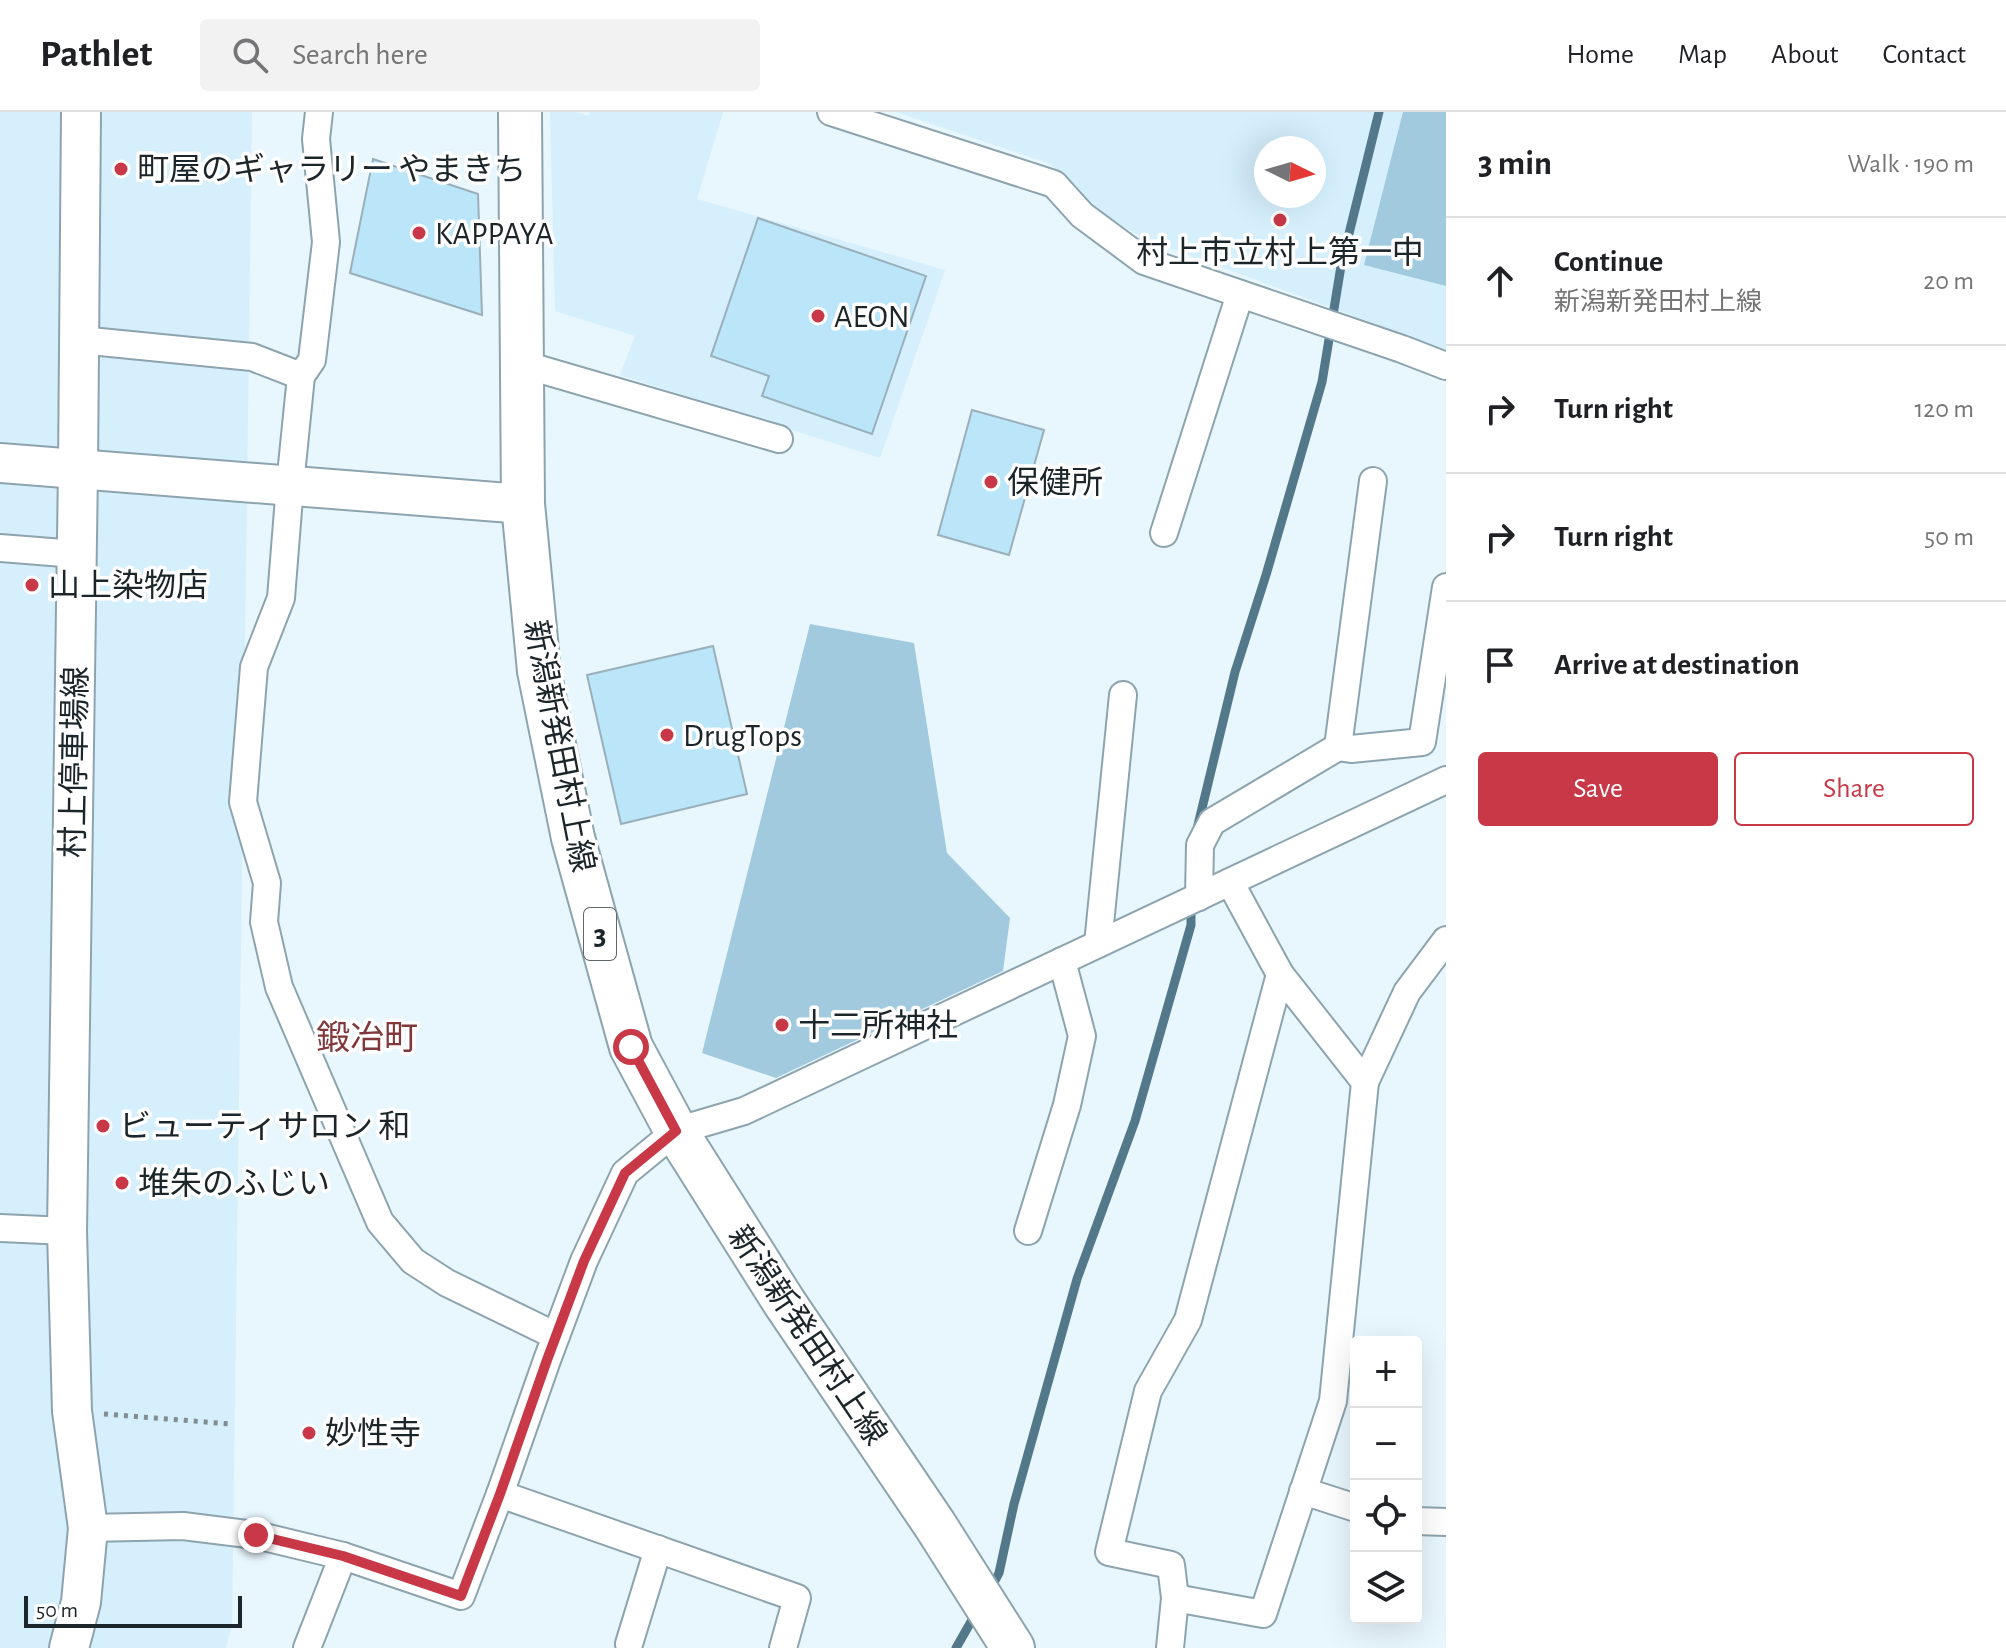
<!DOCTYPE html>
<html lang="en">
<head>
<meta charset="utf-8">
<style>
	body { margin:0; font-family:"Alegreya Sans","Noto Sans JP",sans-serif; background:#f2f2f2; color:#202124 }
	.controls { position:absolute; right:24px; bottom:24px; display:grid; overflow:hidden; border-radius:8px; box-shadow:0 8px 32px #0002 }
	.controls button { width:72px; height:72px; display:grid; place-items:center; padding:0; border:0; border-bottom:2px solid #e0e0e0; background:#fff; color:#202124; font:40px sans-serif }
	.compass { position:absolute; left:1254px; top:24px; width:72px; height:72px; border-radius:50%; background:#fff; box-shadow:0 8px 32px #0002; rotate:95deg }
	.scale { position:absolute; left:24px; bottom:20px; width:218px; box-sizing:border-box; padding-left:8px; border:4px solid #1c2529; border-top:0; font-size:22px; line-height:28px; white-space:nowrap; color:#1c2529; -webkit-text-stroke:6px #fff; paint-order:stroke }
	.stop { position:absolute; width:24px; height:24px; margin:-18px; border:6px solid #c83847; border-radius:50%; background:#fff }
	.stop.end { background:#c83847; border-color:#fff; box-shadow:0 2px 8px #0008 }
	.list { margin:0; padding:0; list-style:none }
	h2 { display:flex; justify-content:space-between; align-items:center; height:104px; margin:0; padding:0 32px; font-size:34px }
	h2 small { font-size:26px; font-weight:400; color:#757577 }
	.list li { display:grid; grid-template-columns:52px 1fr auto; gap:24px; align-items:center; box-sizing:border-box; height:128px; padding:0 32px; border-top:2px solid #e0e0e0 }
	.list b { display:block; font-size:30px; white-space:nowrap }
	.list p { margin:0; font-size:26px; white-space:nowrap; color:#757577 }
	.list em { font-size:26px; font-style:normal; color:#757577 }
	.actions { display:flex; gap:16px; padding:24px 32px }
	.actions a { flex:1; padding:18px 0; border:2px solid #c83847; border-radius:8px; text-align:center; font-size:28px; color:#c83847 }
	.actions .main { background:#c83847; color:#fff }
	.icon { flex:none; width:44px; height:44px; fill:none; stroke:currentColor; stroke-width:2; stroke-linecap:round; stroke-linejoin:round }
	.map { position:relative; flex:none; width:1446px; height:1536px; overflow:hidden }
	header { display:flex; align-items:center; gap:48px; box-sizing:border-box; height:112px; padding:0 40px; background:#fff; border-bottom:2px solid #e0e0e0 }
	header strong { font-size:38px }
	nav { display:flex; gap:44px; margin-inline-start:auto; font-size:28px }
	.search { width:560px; height:72px; background:#f2f2f2; display:flex; align-items:center; gap:20px; box-sizing:border-box; padding:0 28px; border-radius:8px; color:#757577; font-size:30px }
	main { display:flex }
	aside { flex:1; background:#fff }
	.map>svg:first-child { display:block }
	.built { fill:#d5effc; fill-rule:evenodd }
	.green { fill:#a1cadf }
	.lines { fill:none; stroke-linecap:round; stroke-linejoin:round }
	.stream { stroke:#53788a; stroke-width:9 }
	.building { fill:#bbe5f9; stroke:#99b0bb; stroke-width:2 }
	.street-casing { stroke:#8da4af; stroke-width:30 }
	.secondary-casing { stroke:#8da4af; stroke-width:42 }
	.primary-casing { stroke:#8da4af; stroke-width:46 }
	.path { stroke:#818d93; stroke-width:5; stroke-dasharray:4 6; stroke-linecap:butt }
	.street { stroke:#fff; stroke-width:26 }
	.secondary { stroke:#fff; stroke-width:38 }
	.primary { stroke:#fff; stroke-width:42 }
	.route { stroke:#c83847; stroke-width:10 }
	.poi-dot { fill:#c83847; stroke:#fff; stroke-width:3 }
	.labels { text-anchor:middle; stroke-width:7; stroke-linejoin:round; paint-order:stroke }
	.shield { fill:#fff; stroke:#606669; stroke-width:2 }
	.shield-label { font-size:30px; font-weight:bold; fill:#1c2529 }
	.poi-label { font-size:32px; fill:#1c2529; stroke:#fff; text-anchor:start }
	.street-label { font-size:32px; fill:#1c2529; stroke:#fff }
	.neighbourhood-label { font-size:34px; fill:#80383b; stroke:#fff }
</style>
</head>
<body>
<header>
<strong>Pathlet</strong>
<div class="search"><svg class="icon" aria-label="search" viewBox="0 0 24 24"><circle cx="10" cy="10" r="6"/><path d="M15 15l6 6"/></svg>Search here</div>
<nav><a>Home</a><a>Map</a><a>About</a><a>Contact</a></nav>
</header>
<main>
<div class="map">
<svg width="1446" height="1536" viewBox="0 0 1446 1536">
	<rect width="100%" height="100%" fill="#e8f6fe"/>
	<g class="built">
		<polygon points="0,0 252,0 232,1513 226,1536 0,1536"/>
		<polygon points="550,0 576,0 588,4 590,0 723,0 697,87 945,158 880,346 620,263 635,224 555,199"/>
		<path d="M896,0h550v238l-301,-111 -63,-37 -31,-38zM1266,36h48v48h-48z"/>
	</g>
	<g class="green">
		<polygon points="1403,0 1446,0 1446,174 1364,153"/>
		<polygon points="810,512 914,531 947,741 1010,806 1003,859 776,966 702,941"/>
	</g>
	<g class="lines">
		<g class="stream">
			<polyline points="1197,717 1235,560 1266,463 1322,270 1341,154 1379,0"/>
			<polyline points="990,1478 999,1461 1014,1392 1077,1167 1135,1009 1191,813 1191,791"/>
			<polyline points="956,1536 976,1501"/>
		</g>
	</g>
	<g class="building">
		<polygon points="373,47 478,82 482,203 350,161"/>
		<polygon points="758,106 926,164 872,322 762,284 769,264 711,244"/>
		<polygon points="972,298 1044,318 1009,443 938,423"/>
		<polygon points="713,534 747,682 621,712 587,563"/>
	</g>
	<g class="lines">
		<g class="street-casing">
			<g id="street">
				<polyline points="319,0 316,27 326,130 312,248 301,264 290,373 281,486 254,555 243,690 267,771 264,810 279,875 380,1110 413,1149 447,1171 556,1224"/>
				<polyline points="831,0 1054,72 1082,103 1144,149 1402,237 1446,254"/>
				<polyline points="80,228 252,245 301,264"/>
				<polyline points="522,252 779,327"/>
				<polyline points="1164,421 1240,182"/>
				<polyline points="0,436 76,442"/>
				<polyline points="1338,635 1351,637 1422,630 1446,475"/>
				<polyline points="1199,785 1200,733 1212,710 1338,635 1373,369"/>
				<polyline points="1098,832 1123,583"/>
				<polyline points="1365,970 1407,880 1446,828"/>
				<polyline points="0,1116 67,1119"/>
				<polyline points="1028,1119 1067,993 1082,924 1062,849"/>
				<polyline points="1303,1379 1356,1396"/>
				<polyline points="500,1382 797,1486 783,1536"/>
				<polyline points="1416,1409 1446,1410"/>
				<polyline points="88,1416 183,1414 256,1423 343,1444 461,1484 500,1382 547,1248 584,1149 625,1061 676,1019 744,999 1446,668"/>
				<polyline points="1175,1486 1263,1502 1333,1289 1365,970 1280,862 1230,770"/>
				<polyline points="629,1532 658,1437"/>
				<polyline points="307,1536 343,1444"/>
				<polyline points="1170,1536 1175,1486 1171,1453 1109,1440 1148,1279 1188,1208 1280,862"/>
			</g>
		</g>
		<g class="secondary-casing">
			<g id="secondary">
				<polyline points="0,351 523,392"/>
				<polyline points="69,1536 81,1490 88,1416 72,1299 67,1119 78,357 81,0"/>
			</g>
		</g>
		<g class="primary-casing">
			<polyline id="primary" points="520,0 523,392 539,559 573,726 631,935 676,1019 784,1190 935,1413 1013,1536"/>
		</g>
		<polyline class="path" points="104,1302 231,1312"/>
		<use href="#street" class="street"/>
		<use href="#secondary" class="secondary"/>
		<use href="#primary" class="primary"/>
	</g>
	<g class="lines">
		<polyline class="route" points="256,1423 343,1444 461,1484 500,1382 547,1248 584,1149 625,1061 676,1019 631,935"/>
	</g>
	<g class="poi-dot">
		<circle cx="121" cy="57" r="8"/>
		<circle cx="1280" cy="108" r="8"/>
		<circle cx="419" cy="121" r="8"/>
		<circle cx="818" cy="204" r="8"/>
		<circle cx="991" cy="370" r="8"/>
		<circle cx="32" cy="473" r="8"/>
		<circle cx="667" cy="623" r="8"/>
		<circle cx="782" cy="913" r="8"/>
		<circle cx="103" cy="1014" r="8"/>
		<circle cx="122" cy="1071" r="8"/>
		<circle cx="309" cy="1321" r="8"/>
	</g>
	<g class="labels">
		<rect class="shield" x="584" y="796" width="32" height="52" rx="6"/>
		<g class="shield-label">
			<text x="600" y="832">3</text>
		</g>
		<g class="poi-label">
			<text x="137" y="68">町屋のギャラリー やまきち</text>
			<text x="435" y="132">KAPPAYA</text>
			<text x="1280" y="151" text-anchor="middle">村上市立村上第一中</text>
			<text x="834" y="215">AEON</text>
			<text x="1007" y="381">保健所</text>
			<text x="48" y="484">山上染物店</text>
			<text x="683" y="634">DrugTops</text>
			<text x="798" y="924">十二所神社</text>
			<text x="119" y="1025">ビューティサロン 和</text>
			<text x="138" y="1082">堆朱のふじい</text>
			<text x="325" y="1332">妙性寺</text>
		</g>
		<g class="street-label">
			<text transform="translate(560 634) rotate(79)" y="11">新潟新発田村上線</text>
			<text transform="translate(74 650) rotate(-89)" y="11">村上停車場線</text>
			<text transform="translate(808 1223) rotate(56)" y="11">新潟新発田村上線</text>
		</g>
		<g class="neighbourhood-label">
			<text x="367" y="937">鍛冶町</text>
		</g>
	</g>
</svg>
<div class="controls">
<button>+</button>
<button>−</button>
<button><svg class="icon" aria-label="locate" viewBox="0 0 24 24"><circle cx="12" cy="12" r="6"/><path d="M12 2v4M12 18v4M2 12h4M18 12h4"/></svg></button>
<button><svg class="icon" aria-label="layers" viewBox="0 0 24 24"><path d="M12 4l9 5-9 5-9-5zM3 14l9 5 9-5"/></svg></button>
</div>
<svg class="compass" viewBox="-18 -18 36 36"><path d="M0-13l5 13h-10z" fill="#e53935"/><path d="M0 13l5-13h-10z" fill="#757577"/></svg>
<div class="scale">50 m</div>
<div class="stop" style="left:631px;top:935px"></div>
<div class="stop end" style="left:256px;top:1423px"></div>
</div>
<aside>
<h2>3 min<small>Walk · 190 m</small></h2>
<ul class="list">
<li><svg class="icon" aria-label="ahead" viewBox="0 0 24 24"><path d="M12 20V5M6 11l6-6 6 6"/></svg><div><b>Continue</b><p>新潟新発田村上線</p></div><em>20 m</em></li>
<li><svg class="icon" aria-label="right" viewBox="0 0 24 24"><path d="M7 20v-9h11M14 6l5 5-5 5"/></svg><div><b>Turn right</b></div><em>120 m</em></li>
<li><svg class="icon" aria-label="right" viewBox="0 0 24 24"><path d="M7 20v-9h11M14 6l5 5-5 5"/></svg><div><b>Turn right</b></div><em>50 m</em></li>
<li><svg class="icon" aria-label="arrive" viewBox="0 0 24 24"><path d="M6 21V4h12l-3 4 3 4H6"/></svg><div><b>Arrive at destination</b></div></li>
</ul>
<div class="actions"><a class="main">Save</a><a>Share</a></div>
</aside>
</main>
</body>
</html>
